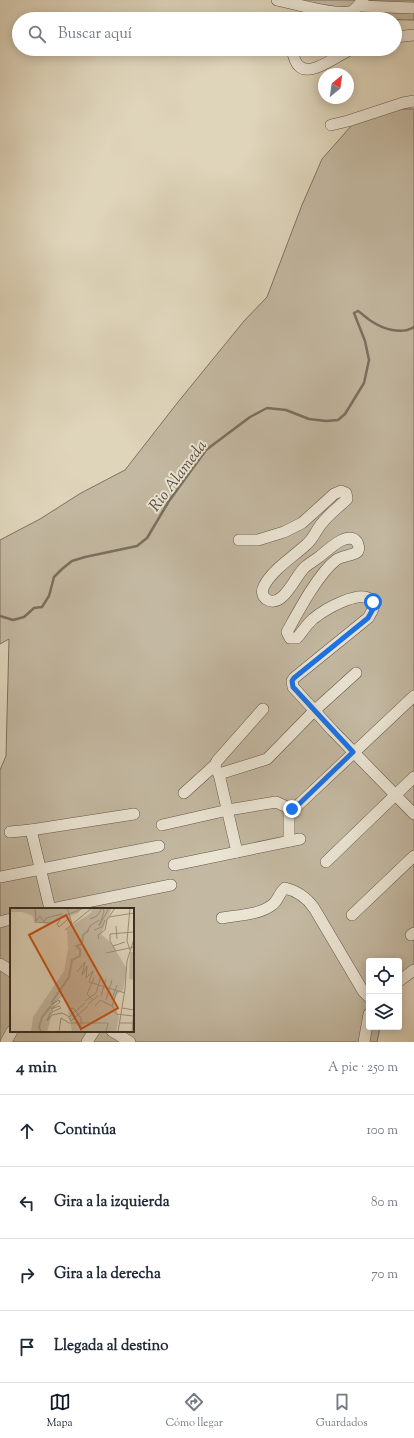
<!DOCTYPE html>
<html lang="es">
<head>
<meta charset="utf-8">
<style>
	body { margin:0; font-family:"Sorts Mill Goudy",serif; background:#f6f6f7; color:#1f2937 }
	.controls { position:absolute; right:12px; bottom:12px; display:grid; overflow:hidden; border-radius:4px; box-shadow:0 2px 10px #0003 }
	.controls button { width:36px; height:36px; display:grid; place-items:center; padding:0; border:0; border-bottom:1px solid #e0e1e3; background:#fff; color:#1f2937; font:20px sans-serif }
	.compass { position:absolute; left:318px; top:68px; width:36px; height:36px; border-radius:50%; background:#fff; box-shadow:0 2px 10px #0003; rotate:29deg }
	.stop { position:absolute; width:12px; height:12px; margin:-9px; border:3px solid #1a73e8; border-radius:50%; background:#fff }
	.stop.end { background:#1a73e8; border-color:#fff; box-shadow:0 1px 4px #0008 }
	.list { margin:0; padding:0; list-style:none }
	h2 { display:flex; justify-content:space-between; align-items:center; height:52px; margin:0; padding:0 16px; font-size:17px }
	h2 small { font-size:13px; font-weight:400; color:#747a83 }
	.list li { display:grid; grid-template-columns:26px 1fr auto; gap:12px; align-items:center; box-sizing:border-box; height:72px; padding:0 16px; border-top:1px solid #e0e1e3 }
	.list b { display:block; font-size:15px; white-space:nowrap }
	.list em { font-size:13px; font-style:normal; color:#747a83 }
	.icon { flex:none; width:22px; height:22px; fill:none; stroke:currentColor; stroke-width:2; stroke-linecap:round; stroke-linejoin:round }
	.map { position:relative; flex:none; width:414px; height:1042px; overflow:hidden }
	.search { position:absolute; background:#fff; box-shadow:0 2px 10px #0003; left:12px; right:12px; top:12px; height:44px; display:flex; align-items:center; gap:10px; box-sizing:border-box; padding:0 14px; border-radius:22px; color:#747a83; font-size:15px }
	.sheet { height:340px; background:#fff }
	nav { display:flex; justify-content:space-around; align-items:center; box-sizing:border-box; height:56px; border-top:1px solid #e0e1e3; background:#fff; font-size:11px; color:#747a83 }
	nav a { display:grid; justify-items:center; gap:2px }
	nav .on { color:#111827 }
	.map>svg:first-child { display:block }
	.green { fill:#c3b8a1; stroke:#7e7262; fill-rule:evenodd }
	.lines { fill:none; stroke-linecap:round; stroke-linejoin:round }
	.stream { stroke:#7a6f5f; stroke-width:2.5 }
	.minor-casing { stroke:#625649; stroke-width:12 }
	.minor { stroke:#eae4d3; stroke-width:11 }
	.route { stroke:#1a73e8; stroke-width:5 }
	.labels { text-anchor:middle; stroke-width:4; stroke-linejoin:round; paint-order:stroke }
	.water-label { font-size:16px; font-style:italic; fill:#54483c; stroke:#eae4d3 }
	.inset-river { fill:none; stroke:#a69c87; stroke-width:2 }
	.inset-road { fill:none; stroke:#9c917e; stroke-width:1 }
	.view { fill:#c55011; fill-opacity:0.15; stroke:#c55011; stroke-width:2 }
	.inset-edge { fill:none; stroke:#382c23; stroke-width:2 }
</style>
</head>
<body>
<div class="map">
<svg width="414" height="1042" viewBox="0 0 414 1042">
	<rect width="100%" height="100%" fill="#dfd5bb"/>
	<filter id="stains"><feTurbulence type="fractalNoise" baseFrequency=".005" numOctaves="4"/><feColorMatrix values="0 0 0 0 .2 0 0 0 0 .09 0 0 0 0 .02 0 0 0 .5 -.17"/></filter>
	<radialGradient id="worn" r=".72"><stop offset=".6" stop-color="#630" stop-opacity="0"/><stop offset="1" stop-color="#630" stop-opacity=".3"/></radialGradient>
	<g class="green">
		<polygon points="279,0 414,0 414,20 356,19"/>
		<path d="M387,109h27v859l-5,5 -10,16v-28h-30v66h11l-3,15h-377v-272l6,-14 3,-117 -9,5v-104l40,-21 41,-26 44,-23 53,-68 66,-81 23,-24 35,-92 20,-46 30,-34zM11,909h122v122h-122z"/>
	</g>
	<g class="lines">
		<path class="stream" d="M0,616l13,4 11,-3 10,-9 8,-1 7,-11 5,-19 8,-8 10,-8 13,-4 52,-11 10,-8 22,-37 37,-51 44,-33 17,-9 19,2 23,9 17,2 12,-1 7,-6 19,-31 5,-23 -4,-19 -11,-28 4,-2c5,3 8,7 13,10 12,8 30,14 43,6"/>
		<g class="minor-casing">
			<g id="minor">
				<path d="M277,0c16,3 61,17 75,11 4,-2 7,-7 11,-11"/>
				<polyline points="358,6 414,8"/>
				<polyline points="395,37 414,35"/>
				<path d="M292,49c1,5 3,14 7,17 12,12 41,-13 53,-17"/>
				<polyline points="331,125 348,121 403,103 414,101"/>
				<path d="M239,540h19l26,-8 18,-9 32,-29 7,-3 5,2 1,6c-8,8 -17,14 -24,23 -6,6 -9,16 -16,22 -14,13 -34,25 -43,42 -6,11 7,21 18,11 9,-8 14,-20 22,-29 4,-4 10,-7 15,-11 7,-5 29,-28 38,-15 1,3 3,6 1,9 -2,4 -17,5 -22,9 -18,14 -38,52 -49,72l3,6h7c5,-6 10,-14 16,-19 9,-8 49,-32 59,-18 4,6 -1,12 -4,17l-74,60 -2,3 1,6 40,44 81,83"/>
				<path d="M219,774c-4,-5 -5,-8 -2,-13l46,-52"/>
				<polyline points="184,793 215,765"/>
				<polyline points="289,808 289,841"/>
				<polyline points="162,825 228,810 276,802 289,808 295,808 414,696"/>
				<polyline points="31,830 134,814"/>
				<polyline points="10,832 31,830 50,909"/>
				<polyline points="237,852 219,774 267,759 314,711 356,673"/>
				<polyline points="326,862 414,777"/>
				<polyline points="174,865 300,839"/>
				<polyline points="0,877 159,846"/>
				<polyline points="52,909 171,885"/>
				<polyline points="352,915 414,856"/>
				<path d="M222,918c16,-3 37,-3 50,-13 6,-4 7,-12 13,-17 12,3 22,10 29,20l49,83 6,6"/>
				<polyline points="0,922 11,919"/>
				<polyline points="411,935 414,933"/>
				<polyline points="0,964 11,971"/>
				<polyline points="399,981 414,970"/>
				<polyline points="112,1031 130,1042"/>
				<polyline points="6,1042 12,1031"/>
				<polyline points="87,1042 94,1031"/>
				<polyline points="364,1042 369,1014"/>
			</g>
		</g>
		<use href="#minor" class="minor"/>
	</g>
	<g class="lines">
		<polyline class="route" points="292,809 295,808 353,752 293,687 292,681 294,678 368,618 373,609 373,602"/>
	</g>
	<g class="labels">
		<g class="water-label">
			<text transform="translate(177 475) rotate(-53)" y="6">Rio Alameda</text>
		</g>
	</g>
	<g transform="translate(10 908)">
		<rect width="124" height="124" fill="#dfd5bb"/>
		<path d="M0,0h67l3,2 -2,3 -31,11 -13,-3 -1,-5 -11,-4h-12zM82,0h20l-11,26 10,9 16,26 -4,21 -6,4 -3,8 5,15 -3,15h-44l-5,-29 -5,-11 -6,8 -9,32h-16l2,-15 31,-46 4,-22 -1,-20 24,-16zM120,44h4v28l-5,-1z" fill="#c3b8a1"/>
		<path class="inset-river" d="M41,95l18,-26 3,-17 8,-4v-7l-4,-3 6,-2 1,-9 6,-5M31,124l-2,-5 3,-10 9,-11"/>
		<path class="inset-road" d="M25,0l1,13 4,-5 4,6 2,-4 16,-4M57,0l2,6 15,-6M93,0l1,4 -5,14 10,-18M99,9l25,-4M80,11l7,-3 5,-8M50,12l-3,4 2,3 11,-10M24,14l16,1 19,-9 3,10M106,18l1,13M55,22l27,-22M84,22l8,-3 3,-7M77,24l3,-6 9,-6M89,31l-1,-4 7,-5 2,-10 8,-12M103,38l12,-4M120,42l-3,-9 3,-33M106,43l-6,-10v-7l24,-2M96,45l28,-6M67,64l8,-10 -3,13 5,-9 -1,12 7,-7 -4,11 36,11M52,87l-11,10 8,-5 1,2 -9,7 8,-3 2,2 -11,5 -3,8 5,-6 10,-2 6,3 3,5M91,88l5,-17M102,91l5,-14M83,92l-6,-6 7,-16M96,92l6,-20M75,93l11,-8 5,-17M78,96l10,-8M85,98l5,-6 12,6 5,-15M102,98l4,8 17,2M112,100l12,2M61,101l2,-1 8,10v14M59,109l16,-14M61,113l17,-15M110,115h13M49,124l2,-14 8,5h39l-2,9M108,124l7,-43 2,-28 7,-22M122,124l2,-22"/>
		<path class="view" d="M56,7l52,93 -37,21 -52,-94z"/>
		<rect width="124" height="124" class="inset-edge"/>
	</g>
	<rect width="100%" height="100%" filter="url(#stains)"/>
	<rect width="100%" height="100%" fill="url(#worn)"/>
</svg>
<div class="controls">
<button><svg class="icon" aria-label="locate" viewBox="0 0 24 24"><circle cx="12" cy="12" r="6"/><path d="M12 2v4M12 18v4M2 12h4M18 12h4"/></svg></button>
<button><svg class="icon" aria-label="layers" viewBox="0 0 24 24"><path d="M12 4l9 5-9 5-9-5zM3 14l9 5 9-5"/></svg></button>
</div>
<svg class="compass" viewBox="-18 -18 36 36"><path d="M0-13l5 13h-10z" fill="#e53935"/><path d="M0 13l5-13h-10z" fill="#747a83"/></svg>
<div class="stop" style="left:373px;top:602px"></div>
<div class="stop end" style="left:292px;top:809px"></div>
<div class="search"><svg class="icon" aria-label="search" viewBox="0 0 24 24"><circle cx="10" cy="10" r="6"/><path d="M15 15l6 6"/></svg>Buscar aquí</div>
</div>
<section class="sheet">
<h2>4 min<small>A pie · 250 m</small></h2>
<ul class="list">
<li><svg class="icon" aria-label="ahead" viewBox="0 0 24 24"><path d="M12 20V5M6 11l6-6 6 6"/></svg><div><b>Continúa</b></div><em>100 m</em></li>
<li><svg class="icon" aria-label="left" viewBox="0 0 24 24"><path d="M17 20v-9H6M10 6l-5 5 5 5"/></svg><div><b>Gira a la izquierda</b></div><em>80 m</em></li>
<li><svg class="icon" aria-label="right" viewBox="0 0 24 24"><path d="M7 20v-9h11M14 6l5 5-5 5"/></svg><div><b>Gira a la derecha</b></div><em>70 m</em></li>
<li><svg class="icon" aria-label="arrive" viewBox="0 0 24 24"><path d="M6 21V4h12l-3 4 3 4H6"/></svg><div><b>Llegada al destino</b></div></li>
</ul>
</section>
<nav>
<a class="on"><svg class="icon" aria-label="map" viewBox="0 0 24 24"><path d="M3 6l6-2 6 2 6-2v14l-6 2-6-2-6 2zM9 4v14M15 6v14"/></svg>Mapa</a>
<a><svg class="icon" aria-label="directions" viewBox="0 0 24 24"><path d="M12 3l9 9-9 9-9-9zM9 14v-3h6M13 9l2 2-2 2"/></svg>Cómo llegar</a>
<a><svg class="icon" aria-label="saved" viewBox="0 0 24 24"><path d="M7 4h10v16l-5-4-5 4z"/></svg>Guardados</a>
</nav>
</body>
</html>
